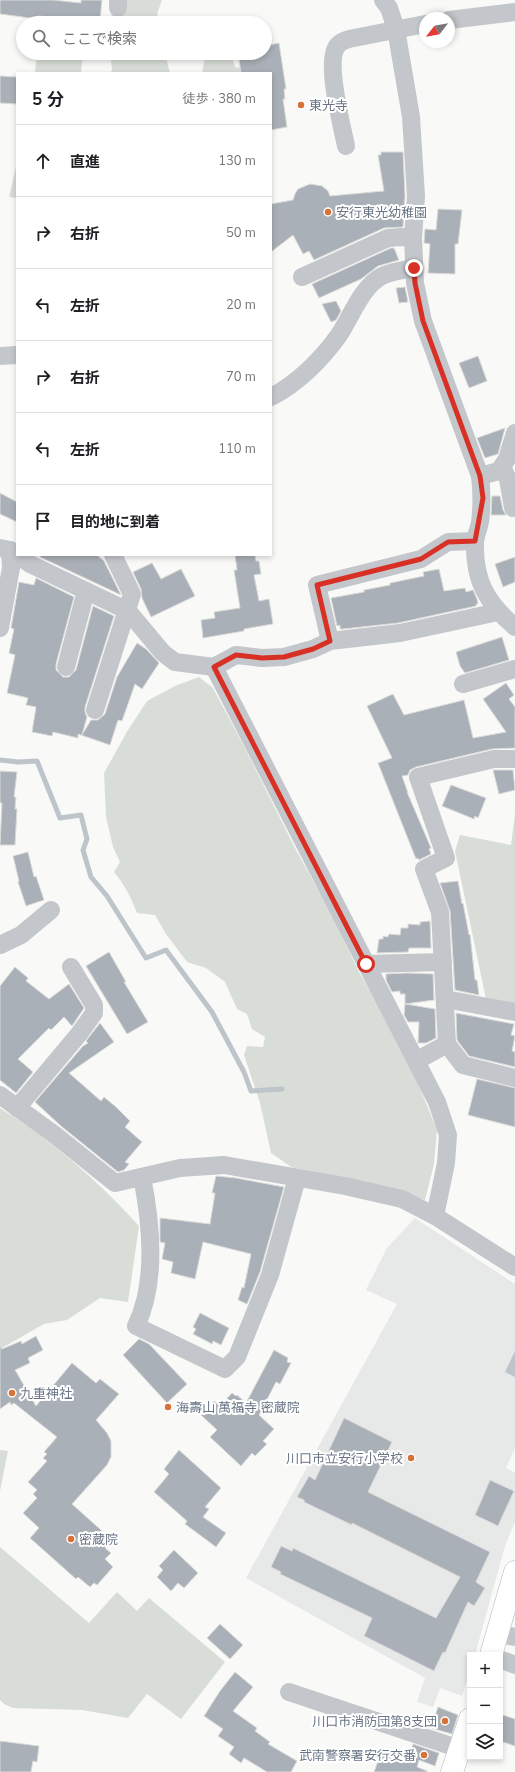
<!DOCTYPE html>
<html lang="ja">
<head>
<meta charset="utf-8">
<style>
	body { margin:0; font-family:"Nunito Sans","Noto Sans JP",sans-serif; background:#f6f6f6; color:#202124 }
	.controls { position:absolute; right:12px; bottom:12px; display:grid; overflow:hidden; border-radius:0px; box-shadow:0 2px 6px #0003 }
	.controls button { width:36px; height:36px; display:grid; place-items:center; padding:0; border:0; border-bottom:1px solid #e0e0e0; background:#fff; color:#202124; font:20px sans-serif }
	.compass { position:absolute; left:419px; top:12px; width:36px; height:36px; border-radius:50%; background:#fff; box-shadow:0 2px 6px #0003; rotate:239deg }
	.stop { position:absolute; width:12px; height:12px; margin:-9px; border:3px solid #d93025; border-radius:50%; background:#fff }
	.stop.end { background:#d93025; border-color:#fff; box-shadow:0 1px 4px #0008 }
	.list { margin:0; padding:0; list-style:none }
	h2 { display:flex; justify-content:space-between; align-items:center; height:52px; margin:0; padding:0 16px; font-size:17px }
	h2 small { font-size:13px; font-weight:400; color:#757577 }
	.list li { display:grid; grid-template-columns:26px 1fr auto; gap:12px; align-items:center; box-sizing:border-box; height:72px; padding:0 16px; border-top:1px solid #e0e0e0 }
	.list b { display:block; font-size:15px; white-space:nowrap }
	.list em { font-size:13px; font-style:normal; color:#757577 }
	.icon { flex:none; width:22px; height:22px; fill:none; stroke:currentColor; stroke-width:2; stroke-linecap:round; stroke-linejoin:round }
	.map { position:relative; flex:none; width:515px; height:1772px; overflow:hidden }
	.search { position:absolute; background:#fff; box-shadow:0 2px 6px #0003; left:16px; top:16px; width:256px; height:44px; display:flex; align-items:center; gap:10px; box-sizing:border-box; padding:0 14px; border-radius:22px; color:#757577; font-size:15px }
	.panel { position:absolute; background:#fff; box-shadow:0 2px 6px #0003; left:16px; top:72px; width:256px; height:484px; border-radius:0px }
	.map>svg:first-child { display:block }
	.built { fill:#e7e8e8 }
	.green { fill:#d8ded7 }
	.water { fill:#bdc5cb }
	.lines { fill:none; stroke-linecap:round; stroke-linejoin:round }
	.stream { stroke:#bdc5cb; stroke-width:5 }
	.building { fill:#aab0b7; stroke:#dbdbd9 }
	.major-casing { stroke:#b4b8bd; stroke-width:23 }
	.minor { stroke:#c3c6ca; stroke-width:18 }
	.major { stroke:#fff; stroke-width:22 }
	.route { stroke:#d93025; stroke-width:5 }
	.poi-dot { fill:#d77239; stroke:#fff; stroke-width:1.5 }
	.labels { text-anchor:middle; stroke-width:4; stroke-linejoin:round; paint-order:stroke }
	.poi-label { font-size:13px; fill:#6a7686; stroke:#fff; text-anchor:start }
</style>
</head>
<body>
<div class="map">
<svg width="515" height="1772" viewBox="0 0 515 1772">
	<rect width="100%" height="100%" fill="#f9f9f7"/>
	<polygon class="built" points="415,1218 515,1284 515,1448 506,1468 515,1473 515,1521 505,1546 475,1655 470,1655 470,1671 462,1696 440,1688 433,1707 417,1702 425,1678 246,1578 397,1304 366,1290 387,1248"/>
	<g class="green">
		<polygon points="111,0 162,0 158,11 156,23 112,23"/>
		<polygon points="37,53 83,53 81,73 35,73"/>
		<polygon points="108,53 165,53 170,73 110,73 112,70 111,61"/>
		<polygon points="206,53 231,53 235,67 242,68 243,73 202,73"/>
		<polygon points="17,163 17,198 9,197"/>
		<path d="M199,677l14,11 32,60 50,100 39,71 25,53 18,31 38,73 22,54 -3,34 -9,36 -28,-10 -106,-23 -20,-14 -11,-50 -16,-48 3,-9 16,1 2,-10 -13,-8 -5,-15 -10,-5 -12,-27 -19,-14 -19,-6 -21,-28 -11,-19 -18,-2c-6,-15 -12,-28 -23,-41l6,-10 -7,-15 -7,-30 -2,-44 24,-43 19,-29 28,-15z"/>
		<polygon points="515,813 515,1004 486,999 455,851 460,835 511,845"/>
		<path d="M0,1108c52,32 98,73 139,118l-11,76 -28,-4 -33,22 -23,4 -44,25z"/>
		<polygon points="0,1450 8,1451 0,1491"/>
		<polygon points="0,1547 89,1623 117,1592 137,1611 149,1598 225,1662 181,1719 147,1694 128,1718 82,1710 13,1708 4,1704 0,1700"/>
	</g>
	<polygon class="water" points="515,1351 515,1377 505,1372"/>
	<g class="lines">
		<polyline class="stream" points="0,760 18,762 37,761 60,818 81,815 87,839 83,850 91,877 107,896 146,958 166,950 212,1012 244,1072 251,1091 282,1089"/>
	</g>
	<g class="building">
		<polygon points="0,0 53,0 81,3 81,0 102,0 100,21 38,16 38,19 0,14"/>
		<polygon points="279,43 286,89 284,89 285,99 283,99 287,127 271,130 271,73 241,73 238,53 265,53 265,46"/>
		<polygon points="0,76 17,77 17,104 0,103"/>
		<polygon points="381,152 403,152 405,196 403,227 384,228 314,260 309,251 303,254 293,235 271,252 271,204 293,200 295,194 298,189 310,184 322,186 328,191 330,196 384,191 378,155 381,155"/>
		<polygon points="438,209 462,210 458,244 455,244 455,274 428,273 430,244 424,243 425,229 436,230"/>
		<polygon points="391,248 394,248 399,260 378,266 361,279 319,298 312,284"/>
		<polygon points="405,287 408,302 399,303 396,288"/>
		<polygon points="336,301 341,311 336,320 331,322 322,304"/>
		<polygon points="478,356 487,381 469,388 459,363"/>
		<polygon points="505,428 498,454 485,458 477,438"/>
		<polygon points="0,493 17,502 17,522 0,514"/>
		<polygon points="492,496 500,496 503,510 506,515 491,515"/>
		<polygon points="41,555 97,555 104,561 121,595 40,557"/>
		<polygon points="235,555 255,555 256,561 259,561 261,574 254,575 259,601 269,599 273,624 244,629 244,631 203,638 201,620 215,618 214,612 240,608 234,570 237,570"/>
		<polygon points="515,557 515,582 503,587 495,564"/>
		<polygon points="152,563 161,579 181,569 195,596 151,617 142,598 141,589 133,572"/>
		<polygon points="439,569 444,591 465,588 466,592 473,590 477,599 478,604 476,604 476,606 398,623 343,629 340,629 340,625 337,626 331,598 364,592 364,590 390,585 390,583 424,576 423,572"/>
		<polygon points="36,578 74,597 56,664 56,670 63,677 69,677 76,670 93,606 114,616 85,707 85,712 87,717 82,735 91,720 98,720 105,714 117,677 137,643 146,649 159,663 142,689 135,684 122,721 118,720 110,745 78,734 78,738 53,732 52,736 32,732 36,707 26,705 28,698 7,693 15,655 9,653 14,629 11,628 19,582 34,585"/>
		<polygon points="502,637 509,660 465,673 460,666 456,652"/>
		<polygon points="506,683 514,695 509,699 515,707 515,748 492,749 416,767 410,770 408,775 402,776 408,793 407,792 431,848 429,849 431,854 419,860 418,858 416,859 378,763 392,758 367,706 393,694 404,715 464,700 473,738 506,732 483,699"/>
		<polygon points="493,770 513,770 515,790 499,794"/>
		<polygon points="0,771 17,772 14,797 16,797 15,809 17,809 15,845 0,845 2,803 0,803"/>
		<polygon points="451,785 486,798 478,818 475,816 474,819 442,806"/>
		<polygon points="28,852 34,877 36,876 44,900 26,906 18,882 19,881 13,856"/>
		<polygon points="458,881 462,904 463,903 469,935 470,934 475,980 477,980 479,995 455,990 450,911 440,883"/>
		<polygon points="430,921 431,948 409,948 408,952 377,953 379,939 383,939 383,936 388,937 389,934 400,935 401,928 408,928 408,924 420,925 420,922"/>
		<polygon points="109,952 126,982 124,982 148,1022 127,1034 86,966"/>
		<polygon points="15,967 28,978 26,981 49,999 69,984 84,1008 72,1026 64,1017 51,1030 49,1028 18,1059 33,1072 16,1093 0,1080 0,986"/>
		<polygon points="407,973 433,974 434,1000 405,1004 405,994 400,994 400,991 392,992 386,980 386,974"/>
		<polygon points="405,1004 435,1009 436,1038 426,1043 418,1043 419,1022 408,1022 404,1015"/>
		<polygon points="456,1013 514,1024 511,1035 515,1036 512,1051 515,1052 515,1067 469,1056 457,1040"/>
		<polygon points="100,1023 114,1042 69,1073 101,1101 104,1097 116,1107 130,1121 125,1127 142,1142 125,1162 129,1164 124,1170 118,1172 61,1126 35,1102 83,1046 88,1043 86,1041"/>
		<polygon points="477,1079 515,1088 515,1127 468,1115"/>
		<polygon points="216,1176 236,1178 284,1187 260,1272 247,1304 238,1300 242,1287 244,1288 251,1254 203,1242 195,1279 171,1273 173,1262 162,1259 165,1243 160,1242 160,1218 210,1224 215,1193 212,1193"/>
		<polygon points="200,1313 229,1328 221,1345 213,1341 212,1344 193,1334 196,1329 193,1327"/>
		<polygon points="36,1336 43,1350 28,1358 30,1363 15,1370 36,1406 72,1363 96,1383 100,1379 119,1394 96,1420 107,1433 111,1441 111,1457 107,1465 72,1504 112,1540 105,1548 111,1553 105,1559 113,1567 97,1585 94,1583 90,1587 78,1577 76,1579 30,1538 39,1528 23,1513 37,1498 33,1494 37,1490 28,1482 47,1461 43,1458 47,1454 44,1452 57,1437 14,1403 11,1405 10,1402 0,1409 0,1346 2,1349 21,1341 22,1344"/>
		<polygon points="139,1339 149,1344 187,1384 167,1403 123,1355"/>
		<polygon points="274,1350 288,1358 287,1362 291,1363 280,1384 276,1382 259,1415 274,1429 263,1441 267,1444 255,1456 252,1453 241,1466 210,1437 217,1430 201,1415 214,1401 220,1406 232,1393 236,1396 237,1395 246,1403"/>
		<polygon points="344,1418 392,1442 368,1492 490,1552 476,1582 485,1588 474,1606 468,1602 445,1653 443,1652 434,1671 364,1636 372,1618 280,1574 281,1572 271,1567 281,1546 292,1551 293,1548 436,1618 460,1577 352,1523 352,1525 304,1502 304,1500 297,1497 309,1476 315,1480"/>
		<polygon points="179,1450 221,1488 205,1507 209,1509 203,1517 226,1533 216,1547 185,1524 187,1521 154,1492 169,1474 164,1469"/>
		<polygon points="490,1480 514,1491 498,1526 475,1515"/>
		<polygon points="174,1550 198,1573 184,1588 178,1583 171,1591 157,1577 163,1570 159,1566"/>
		<polygon points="220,1624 243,1645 230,1659 207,1638"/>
		<polygon points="235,1672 253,1687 233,1711 257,1728 255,1731 270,1742 268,1744 297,1761 291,1772 267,1772 244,1758 241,1763 229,1754 234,1747 218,1736 223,1729 204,1716 220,1691"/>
		<polygon points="438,1707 458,1715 452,1734 431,1728"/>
		<polygon points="500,1714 515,1719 515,1746 500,1741"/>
		<polygon points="0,1741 39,1746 37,1762 33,1761 31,1772 0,1772"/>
		<polygon points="413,1744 439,1753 435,1766 419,1760 417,1767 427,1771 427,1772 374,1772 381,1753 405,1762 407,1754 410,1755"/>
	</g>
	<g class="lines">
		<g class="major-casing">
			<g id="major">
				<polyline points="491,1655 515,1572"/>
				<polyline points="452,1772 470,1719"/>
			</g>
		</g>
		<g class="minor">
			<polyline points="118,0 118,8"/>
			<path d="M383,0l6,8 7,21 15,88 5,79 -3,42 2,45 8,38 57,155c2,16 2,30 0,46 -1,7 -5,14 -5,21 -1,38 12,60 40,84"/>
			<polyline points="449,20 515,12"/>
			<path d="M346,146c-4,-21 -22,-86 -8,-101 2,-3 8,-5 11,-6l76,-15"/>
			<polyline points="302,277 388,238 401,237 413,238"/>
			<polyline points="0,356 17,355"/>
			<path d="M271,397c26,-13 51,-38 68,-62 12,-18 23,-49 43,-59 10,-5 22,-6 32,-8"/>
			<polyline points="502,467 508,479 513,508"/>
			<polyline points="480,476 499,471 507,459 515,433"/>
			<polyline points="0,548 10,550 30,564 128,611 163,653 175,662 214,667 437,1102 448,1135 446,1163 435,1216"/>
			<polyline points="0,628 11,568 10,550"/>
			<polyline points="330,641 317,585 421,559 448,542 475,541"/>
			<polyline points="66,667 86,591"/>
			<polyline points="214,667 236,655 262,658 284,657 313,649 330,641 400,633 498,612"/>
			<polyline points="463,684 515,669"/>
			<polyline points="95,710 132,594 113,555"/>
			<polyline points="0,945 21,935 51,910"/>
			<polyline points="366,964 443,962"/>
			<polyline points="445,999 515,1012"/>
			<polyline points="447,1044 440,912 424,869 446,858 418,777 494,759 515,759"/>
			<polyline points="416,1061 447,1044 463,1065 515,1078"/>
			<polyline points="0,1095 55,1135 115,1183 180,1168 224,1165 345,1186 402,1199 435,1216 515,1267"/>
			<polyline points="17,1108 79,1034 94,1013 94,1005 71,967"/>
			<path d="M142,1177c9,45 15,106 -6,149l89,43 12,-12 33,-82 27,-97"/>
			<polyline points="498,1634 515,1637"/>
			<polyline points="500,1659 515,1665"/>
			<polyline points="289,1692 460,1749"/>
		</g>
		<use href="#major" class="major"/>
	</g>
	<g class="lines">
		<polyline class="route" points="366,964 214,667 236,655 262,658 284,657 313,649 330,641 317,585 421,559 448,542 475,541 483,498 480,476 423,321 415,283 414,268"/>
	</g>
	<g class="poi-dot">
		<circle cx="301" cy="105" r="4"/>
		<circle cx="328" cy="212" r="4"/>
		<circle cx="12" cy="1393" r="4"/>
		<circle cx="168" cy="1407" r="4"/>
		<circle cx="411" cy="1458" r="4"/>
		<circle cx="71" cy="1539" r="4"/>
		<circle cx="445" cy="1721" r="4"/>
		<circle cx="424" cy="1755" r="4"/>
	</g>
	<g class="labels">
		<g class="poi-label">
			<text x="309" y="110">東光寺</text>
			<text x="336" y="217">安行東光幼稚園</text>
			<text x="20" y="1398">九重神社</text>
			<text x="176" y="1412">海壽山 萬福寺 密蔵院</text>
			<text x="403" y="1463" text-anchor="end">川口市立安行小学校</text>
			<text x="79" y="1544">密蔵院</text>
			<text x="437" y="1726" text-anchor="end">川口市消防団第8支団</text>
			<text x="416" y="1760" text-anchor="end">武南警察署安行交番</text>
		</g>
	</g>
</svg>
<div class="controls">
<button>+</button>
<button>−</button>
<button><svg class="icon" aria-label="layers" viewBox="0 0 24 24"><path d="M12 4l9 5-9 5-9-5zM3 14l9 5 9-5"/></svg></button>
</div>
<svg class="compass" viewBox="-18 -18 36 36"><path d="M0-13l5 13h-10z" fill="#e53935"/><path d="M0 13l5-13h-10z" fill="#757577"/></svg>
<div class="stop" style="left:366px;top:964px"></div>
<div class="stop end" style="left:414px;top:268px"></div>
<div class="search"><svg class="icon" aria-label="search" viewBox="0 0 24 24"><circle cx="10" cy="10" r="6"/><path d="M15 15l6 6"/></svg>ここで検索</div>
<section class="panel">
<h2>5 分<small>徒歩 · 380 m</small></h2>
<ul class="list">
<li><svg class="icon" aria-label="ahead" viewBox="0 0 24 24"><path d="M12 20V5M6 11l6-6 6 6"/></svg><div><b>直進</b></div><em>130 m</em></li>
<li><svg class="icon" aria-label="right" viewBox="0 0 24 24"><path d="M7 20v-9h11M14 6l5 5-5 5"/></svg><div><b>右折</b></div><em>50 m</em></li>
<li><svg class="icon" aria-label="left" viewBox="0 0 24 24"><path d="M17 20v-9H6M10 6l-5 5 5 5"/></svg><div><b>左折</b></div><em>20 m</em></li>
<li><svg class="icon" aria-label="right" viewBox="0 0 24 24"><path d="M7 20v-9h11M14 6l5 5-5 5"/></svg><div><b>右折</b></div><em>70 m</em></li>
<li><svg class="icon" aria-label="left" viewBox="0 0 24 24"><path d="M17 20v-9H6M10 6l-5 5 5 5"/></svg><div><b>左折</b></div><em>110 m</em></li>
<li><svg class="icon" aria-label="arrive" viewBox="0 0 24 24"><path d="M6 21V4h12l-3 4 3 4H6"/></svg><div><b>目的地に到着</b></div></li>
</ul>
</section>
</div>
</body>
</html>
